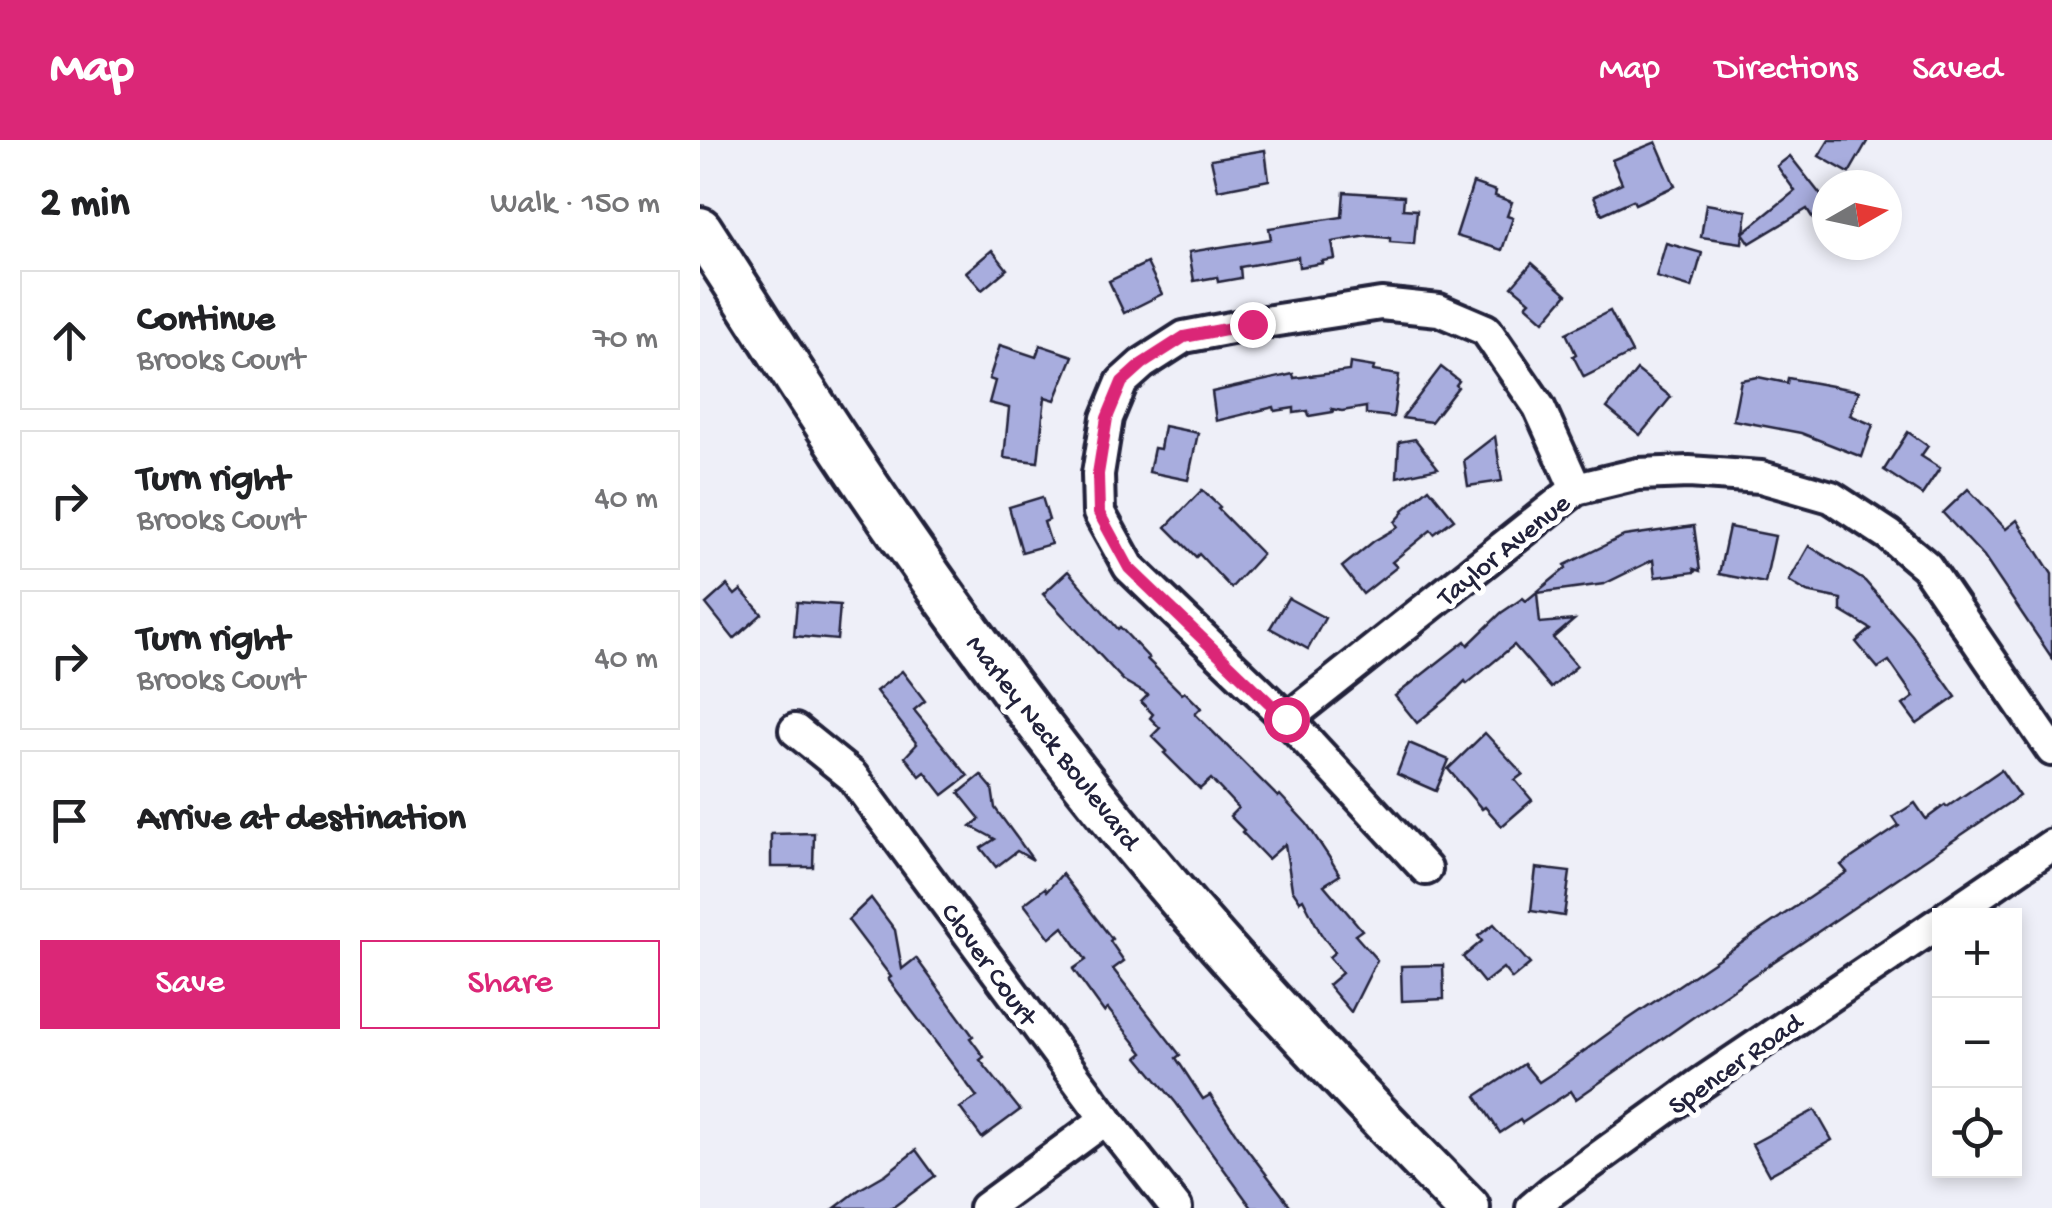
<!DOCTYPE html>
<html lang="en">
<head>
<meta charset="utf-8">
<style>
	body { margin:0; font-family:"Gochi Hand",sans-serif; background:#f2f2f2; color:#202124 }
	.controls { position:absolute; right:30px; bottom:30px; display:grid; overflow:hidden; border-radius:0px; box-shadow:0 5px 15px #0003 }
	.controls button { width:90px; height:90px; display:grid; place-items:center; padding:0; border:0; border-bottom:2px solid #e0e0e0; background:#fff; color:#202124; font:50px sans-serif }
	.compass { position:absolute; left:1112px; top:30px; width:90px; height:90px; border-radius:50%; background:#fff; box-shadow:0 5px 15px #0003; rotate:81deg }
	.stop { position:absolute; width:30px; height:30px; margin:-22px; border:8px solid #db2777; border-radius:50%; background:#fff }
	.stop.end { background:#db2777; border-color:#fff; box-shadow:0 2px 10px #0008 }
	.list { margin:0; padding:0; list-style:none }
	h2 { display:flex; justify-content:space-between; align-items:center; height:130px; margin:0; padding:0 40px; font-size:42px }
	h2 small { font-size:32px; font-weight:400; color:#757577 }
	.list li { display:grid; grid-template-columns:65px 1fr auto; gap:30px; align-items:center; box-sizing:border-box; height:140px; margin:0 20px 20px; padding:0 20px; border:2px solid #e0e0e0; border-radius:0px }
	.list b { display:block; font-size:38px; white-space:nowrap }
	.list p { margin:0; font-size:32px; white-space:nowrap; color:#757577 }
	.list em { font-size:32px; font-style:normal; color:#757577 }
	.actions { display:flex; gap:20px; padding:30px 40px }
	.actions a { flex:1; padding:22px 0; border:2px solid #db2777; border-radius:0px; text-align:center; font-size:35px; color:#db2777 }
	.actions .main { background:#db2777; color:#fff }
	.icon { flex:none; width:55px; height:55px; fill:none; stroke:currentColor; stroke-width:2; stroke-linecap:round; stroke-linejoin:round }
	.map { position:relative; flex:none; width:1352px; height:1068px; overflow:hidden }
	header { display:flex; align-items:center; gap:60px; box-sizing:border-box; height:140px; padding:0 50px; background:#db2777; color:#fff }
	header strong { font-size:48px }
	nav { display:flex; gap:55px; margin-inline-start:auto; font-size:35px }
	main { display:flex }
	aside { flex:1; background:#fff }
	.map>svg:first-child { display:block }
	.building { fill:#a8adde; stroke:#22223b; stroke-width:2.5 }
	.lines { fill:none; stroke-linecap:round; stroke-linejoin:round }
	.street-casing { stroke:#22223b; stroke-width:38 }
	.secondary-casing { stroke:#22223b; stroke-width:50 }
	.street { stroke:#fff; stroke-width:30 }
	.secondary { stroke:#fff; stroke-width:42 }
	.route { stroke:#db2777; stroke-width:12 }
	.labels { text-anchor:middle; stroke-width:10; stroke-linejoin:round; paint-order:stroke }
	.street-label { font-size:28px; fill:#22223b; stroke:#fff }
</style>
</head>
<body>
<header>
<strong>Map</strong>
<nav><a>Map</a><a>Directions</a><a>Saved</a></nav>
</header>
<main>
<aside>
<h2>2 min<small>Walk · 150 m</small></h2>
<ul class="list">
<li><svg class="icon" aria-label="ahead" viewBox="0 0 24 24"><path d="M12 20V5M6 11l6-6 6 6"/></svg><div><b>Continue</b><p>Brooks Court</p></div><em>70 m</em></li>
<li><svg class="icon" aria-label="right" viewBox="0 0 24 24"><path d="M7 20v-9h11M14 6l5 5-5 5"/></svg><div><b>Turn right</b><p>Brooks Court</p></div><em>40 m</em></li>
<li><svg class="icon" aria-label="right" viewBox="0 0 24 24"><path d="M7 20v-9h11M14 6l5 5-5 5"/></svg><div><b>Turn right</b><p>Brooks Court</p></div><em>40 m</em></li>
<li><svg class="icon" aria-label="arrive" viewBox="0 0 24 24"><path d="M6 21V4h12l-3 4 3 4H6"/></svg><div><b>Arrive at destination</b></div></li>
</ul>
<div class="actions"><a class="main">Save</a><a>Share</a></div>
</aside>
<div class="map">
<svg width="1352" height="1068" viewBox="0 0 1352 1068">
	<rect width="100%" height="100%" fill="#eeeff8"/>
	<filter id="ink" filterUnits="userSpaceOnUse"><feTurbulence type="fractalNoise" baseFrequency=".01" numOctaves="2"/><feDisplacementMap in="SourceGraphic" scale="20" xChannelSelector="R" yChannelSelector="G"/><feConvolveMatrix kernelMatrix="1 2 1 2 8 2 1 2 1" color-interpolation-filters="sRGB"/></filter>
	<g filter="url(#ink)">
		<g class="building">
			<polygon points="1129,0 1168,0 1149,33 1119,16"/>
			<polygon points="956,2 975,46 935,64 933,60 902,74 894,56 922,43 912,20"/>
			<polygon points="565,10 569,40 518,50 511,19"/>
			<polygon points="1090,16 1127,63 1127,69 1114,80 1107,69 1050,103 1043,93 1042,103 1001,97 1006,64 1047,71 1044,92 1095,51 1077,26"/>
			<polygon points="773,43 796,51 795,56 812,62 807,76 813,78 802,110 756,96"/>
			<polygon points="644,52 704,56 703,69 717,70 714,104 690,102 690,98 668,96 632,102 635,119 622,121 623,123 599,127 598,117 540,127 541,138 518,142 517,137 494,141 489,112 571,99 569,88 642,77"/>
			<polygon points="966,103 1002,113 992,148 956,137"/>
			<polygon points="292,110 307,129 282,150 266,132"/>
			<polygon points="447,123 462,154 424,173 409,141"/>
			<polygon points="832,123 867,154 844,181 826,165 830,161 812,146"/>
			<polygon points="910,171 932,213 884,237 873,216 876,214 866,193"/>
			<polygon points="300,205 336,217 340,205 373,216 355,260 345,257 338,322 304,318 309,268 289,263 295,241 289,239"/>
			<polygon points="650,223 674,227 673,231 699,235 693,277 666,274 666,267 642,271 632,269 633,272 609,276 608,271 594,273 594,268 575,271 574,267 516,281 512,252 593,234 594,238 649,231"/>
			<polygon points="741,227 759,241 756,245 758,247 731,282 702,278"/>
			<polygon points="937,230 971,257 940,295 907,268"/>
			<polygon points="1058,237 1087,243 1088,238 1159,251 1150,275 1173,285 1162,317 1101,293 1033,280 1041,240"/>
			<polygon points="464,286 498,293 488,340 449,332 454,308 460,309"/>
			<polygon points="1208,292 1228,306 1221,316 1240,328 1222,355 1184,330"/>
			<polygon points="795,296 802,341 768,346 764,320"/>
			<polygon points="715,299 738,328 697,337 699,302"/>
			<polygon points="729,348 754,379 734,394 731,390 692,422 697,427 663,454 642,427 674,401 698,387 695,382 704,372 703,370"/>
			<polygon points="1268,349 1306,389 1317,380 1352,434 1352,518 1284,417 1243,373"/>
			<polygon points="502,350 520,367 518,369 562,414 531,448 499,414 496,417 466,387"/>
			<polygon points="342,357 349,380 344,382 351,404 322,412 309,367"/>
			<polygon points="994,386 1000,431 994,429 995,432 955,437 953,420 904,444 837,453 840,483 874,480 853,498 877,526 851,548 814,505 767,544 765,541 750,556 717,583 695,556 765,501 768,505 801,473 823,458 826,461 866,428 865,425 924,396"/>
			<polygon points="1029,387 1075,396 1065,443 1019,434"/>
			<polygon points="1109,406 1165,441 1212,495 1256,557 1217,584 1203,565 1214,557 1189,521 1178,528 1156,502 1171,489 1141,471 1141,459 1107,452 1089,441"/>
			<polygon points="368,431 418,489 420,487 449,518 447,519 482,554 485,552 501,568 495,574 578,657 580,655 607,684 629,717 640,735 624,745 662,790 655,795 677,820 651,872 628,845 642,833 629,817 635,812 621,794 603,759 600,761 592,749 585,704 568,719 542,692 544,690 530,676 538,668 511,639 500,649 464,613 467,611 452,596 460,588 450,578 453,574 441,562 448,555 424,541 343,454"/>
			<polygon points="27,445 35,455 41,450 62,474 34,499 6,464"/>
			<polygon points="588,458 625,478 608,509 570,488"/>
			<polygon points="97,462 140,465 137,500 94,496"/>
			<polygon points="202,531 225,561 214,570 268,636 243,655 225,632 220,636 205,617 217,604 176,551"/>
			<polygon points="785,593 823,634 815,640 832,660 802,686 785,667 782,669 748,629"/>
			<polygon points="709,603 749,620 736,651 697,634"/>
			<polygon points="1301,630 1319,656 1045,841 876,959 871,951 822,983 820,980 800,993 776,956 824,924 839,942 862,927 927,880 1147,732 1141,725 1199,686 1193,677 1215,663 1226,679 1245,665 1247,667"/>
			<polygon points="281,635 292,648 295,668 333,720 317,711 296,727 281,708 295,699 271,686 280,679 259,653"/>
			<polygon points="114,693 113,727 71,727 71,694"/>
			<polygon points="836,728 870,732 864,776 831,771"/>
			<polygon points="362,734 412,799 410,801 424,821 413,829 480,915 476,918 503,959 510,955 544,1005 592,1068 552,1068 476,963 438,917 443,913 408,869 404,872 373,829 386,820 363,787 350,798 324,764 345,748 347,751"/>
			<polygon points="171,758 195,790 202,829 216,818 273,896 270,898 284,917 280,920 320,970 282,998 260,968 277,957 188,839 191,837 148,780"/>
			<polygon points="794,784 830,824 812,839 803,828 784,843 763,817 782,801 778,796"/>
			<polygon points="743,825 744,859 702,861 701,826"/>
			<polygon points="1115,970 1132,1000 1069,1035 1052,1004"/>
			<polygon points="216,1010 235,1036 192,1068 135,1068 160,1049 186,1034"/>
		</g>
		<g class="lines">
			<g class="street-casing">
				<g id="street">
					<polyline points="587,579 876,349 938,334 989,332 1061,337 1131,357 1189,395 1226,426 1352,610"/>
					<polyline points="95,590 152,636 406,979 476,1068"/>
					<polyline points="726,729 587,579 429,427 399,373 398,334 407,278 422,242 442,224 484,197 552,184 681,164 739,170 786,190 839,267 876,349"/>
					<polyline points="1248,776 1352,705"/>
					<polyline points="285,1068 406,979"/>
					<polyline points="832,1068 851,1052 1000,944 1240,782"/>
				</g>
			</g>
			<g class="secondary-casing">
				<path id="secondary" d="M0,89c70,108 138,217 212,322 65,93 133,184 204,272 110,135 230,261 352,385"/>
			</g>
			<use href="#street" class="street"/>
			<use href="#secondary" class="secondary"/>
		</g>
	</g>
	<g class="lines" filter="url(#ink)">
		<polyline class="route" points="552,184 484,197 442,224 422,242 407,278 398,334 399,373 429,428 586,579"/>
	</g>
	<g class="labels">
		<g class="street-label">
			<text transform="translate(802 408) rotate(-39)" y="10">Taylor Avenue</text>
			<text transform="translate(355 601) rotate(52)" y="10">Marley Neck Boulevard</text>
			<text transform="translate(291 823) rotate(54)" y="10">Clover Court</text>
			<text transform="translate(1034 922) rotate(-35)" y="10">Spencer Road</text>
		</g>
	</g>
</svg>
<div class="controls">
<button>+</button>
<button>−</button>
<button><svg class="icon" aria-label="locate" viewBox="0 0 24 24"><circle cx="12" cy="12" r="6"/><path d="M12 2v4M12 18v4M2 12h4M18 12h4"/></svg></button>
</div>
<svg class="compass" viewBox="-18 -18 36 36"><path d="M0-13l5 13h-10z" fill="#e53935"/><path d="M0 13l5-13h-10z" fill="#757577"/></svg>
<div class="stop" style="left:586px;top:579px"></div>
<div class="stop end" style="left:552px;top:184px"></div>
</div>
</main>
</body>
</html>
